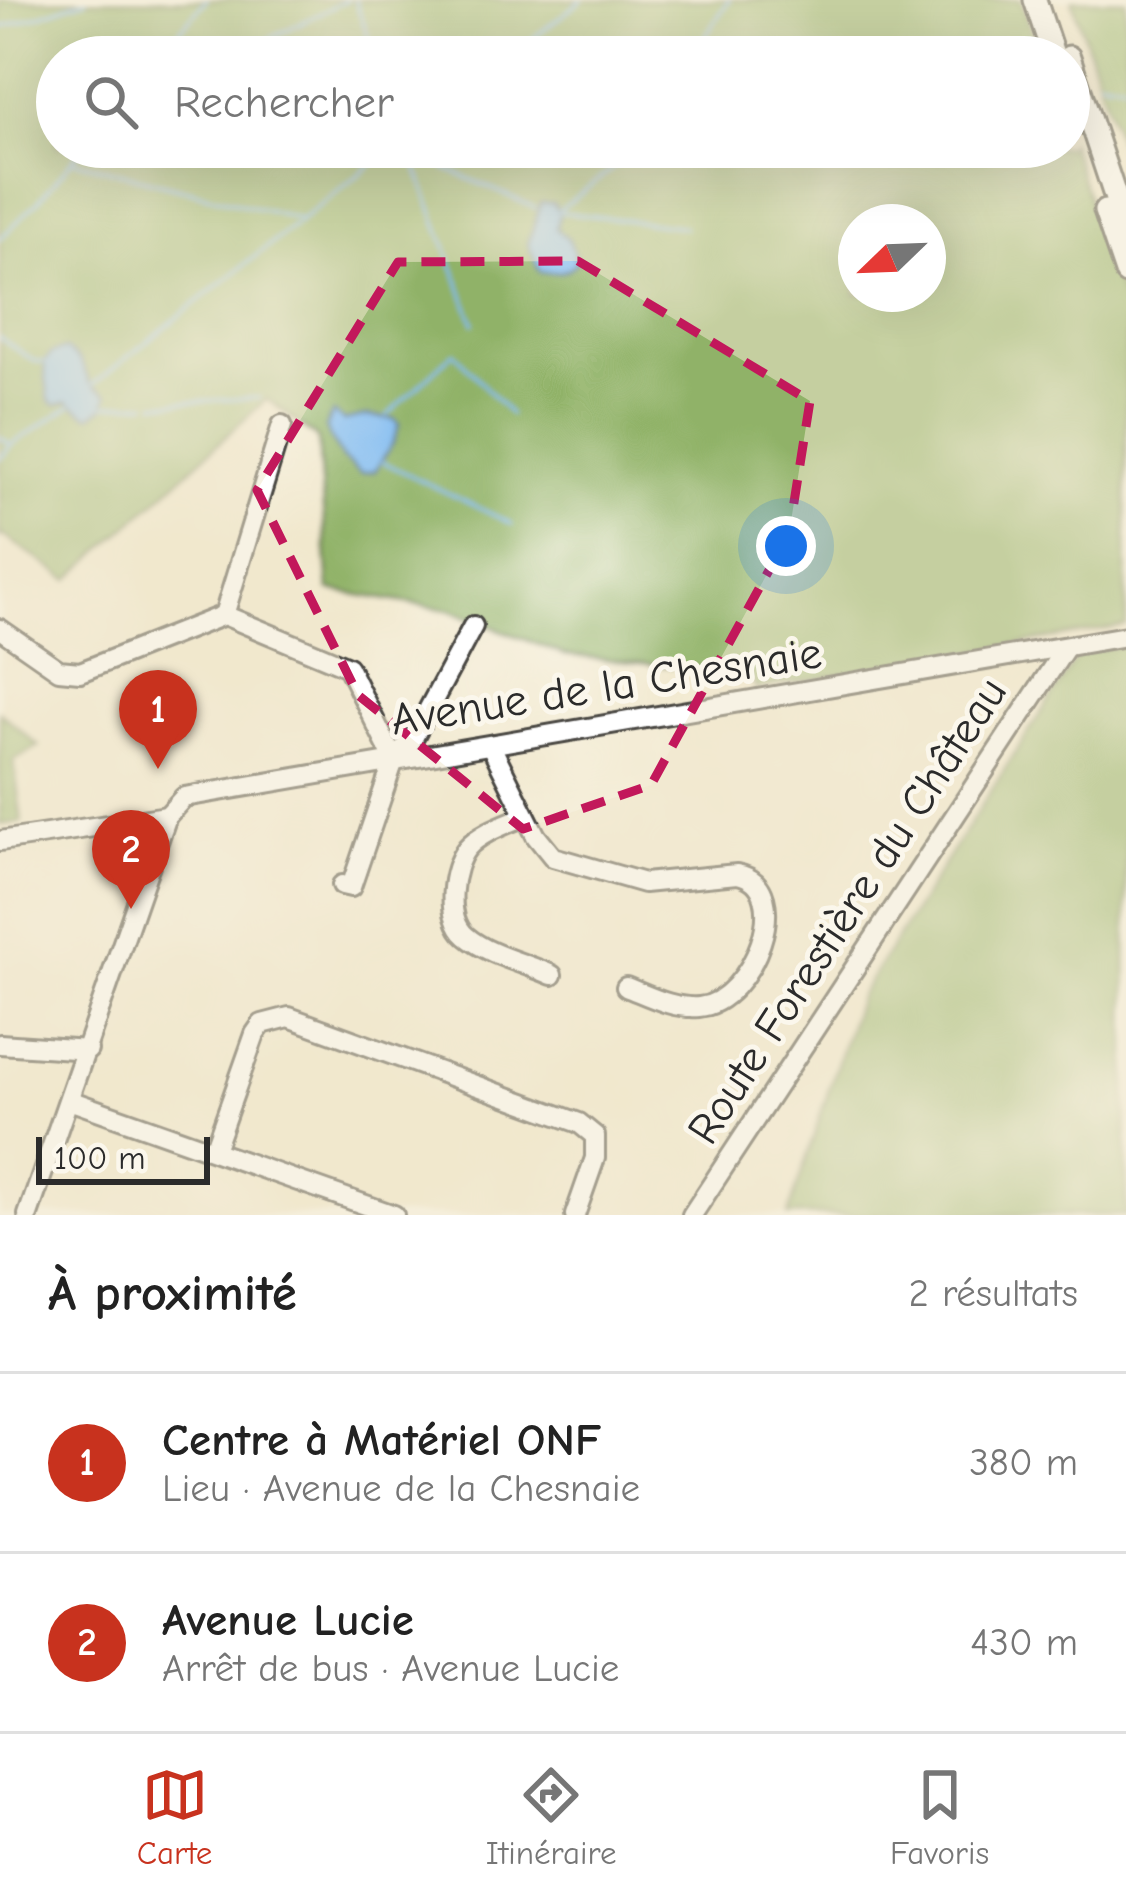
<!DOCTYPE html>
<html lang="fr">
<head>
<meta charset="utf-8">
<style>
	body { margin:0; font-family:"Comic Neue",sans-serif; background:#f6f6f6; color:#222 }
	.compass { position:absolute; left:838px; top:204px; width:108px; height:108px; border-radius:50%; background:#fff; box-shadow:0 12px 48px #0002; rotate:247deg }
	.scale { position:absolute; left:36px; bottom:30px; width:174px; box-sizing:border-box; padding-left:12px; border:6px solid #2b2b2b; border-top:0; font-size:33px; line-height:42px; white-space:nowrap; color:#2b2b2b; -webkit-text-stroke:9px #fbf7ec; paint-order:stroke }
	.you { position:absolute; left:786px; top:546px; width:42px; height:42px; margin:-30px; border:9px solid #fff; border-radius:50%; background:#1a73e8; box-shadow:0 0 0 18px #1a73e833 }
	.badge { display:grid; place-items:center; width:78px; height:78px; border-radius:50%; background:#c8321e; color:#fff; font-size:39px; font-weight:700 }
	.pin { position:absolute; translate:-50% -99px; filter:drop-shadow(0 3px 6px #0008) }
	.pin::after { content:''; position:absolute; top:63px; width:42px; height:36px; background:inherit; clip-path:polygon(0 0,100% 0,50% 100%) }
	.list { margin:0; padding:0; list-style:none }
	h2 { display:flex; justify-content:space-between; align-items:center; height:156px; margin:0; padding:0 48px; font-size:51px }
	h2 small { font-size:39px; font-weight:400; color:#767676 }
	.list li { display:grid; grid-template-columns:78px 1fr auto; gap:36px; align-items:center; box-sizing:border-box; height:180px; padding:0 48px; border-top:3px solid #e0e0e0 }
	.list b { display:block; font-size:45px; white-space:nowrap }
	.list p { margin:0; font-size:39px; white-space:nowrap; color:#767676 }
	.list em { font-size:39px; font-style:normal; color:#767676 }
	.icon { flex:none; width:66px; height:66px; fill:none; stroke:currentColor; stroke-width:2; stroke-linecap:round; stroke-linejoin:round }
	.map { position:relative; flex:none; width:1126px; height:1215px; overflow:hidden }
	.search { position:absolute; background:#fff; box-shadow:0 12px 48px #0002; left:36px; right:36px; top:36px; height:132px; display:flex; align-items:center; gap:30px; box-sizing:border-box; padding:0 42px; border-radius:66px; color:#767676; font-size:45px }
	.sheet { height:516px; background:#fff }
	nav { display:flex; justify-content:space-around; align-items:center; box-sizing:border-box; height:168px; border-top:3px solid #e0e0e0; background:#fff; font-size:33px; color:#767676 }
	nav a { display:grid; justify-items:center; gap:6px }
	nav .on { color:#c8321e }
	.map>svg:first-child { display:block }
	.forest { fill:#90b267; stroke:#5e6e49; stroke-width:3; fill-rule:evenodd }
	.water { fill:#80bbf2; stroke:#56738e; stroke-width:3 }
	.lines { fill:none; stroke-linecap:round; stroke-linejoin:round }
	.stream { stroke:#80bbf2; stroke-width:3 }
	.minor-casing { stroke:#494743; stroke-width:24 }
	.major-casing { stroke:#494743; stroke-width:27 }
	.minor { stroke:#fff; stroke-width:18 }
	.major { stroke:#fff; stroke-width:21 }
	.marked { fill:none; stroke:#c2185b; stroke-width:9; stroke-dasharray:24 15; stroke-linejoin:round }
	.labels { text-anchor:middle; stroke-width:10; stroke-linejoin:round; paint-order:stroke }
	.street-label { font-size:45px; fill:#2b2b2b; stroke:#fbf7ec }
</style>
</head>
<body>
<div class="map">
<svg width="1126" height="1215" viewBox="0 0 1126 1215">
	<rect width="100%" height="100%" fill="#fbf7ec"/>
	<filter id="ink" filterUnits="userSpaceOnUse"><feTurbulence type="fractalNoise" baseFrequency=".00833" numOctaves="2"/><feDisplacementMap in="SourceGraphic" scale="24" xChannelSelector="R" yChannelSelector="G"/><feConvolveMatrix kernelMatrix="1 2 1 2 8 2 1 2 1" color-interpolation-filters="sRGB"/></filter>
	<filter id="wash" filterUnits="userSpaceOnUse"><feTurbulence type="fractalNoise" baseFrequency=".004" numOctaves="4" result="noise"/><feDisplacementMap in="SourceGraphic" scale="48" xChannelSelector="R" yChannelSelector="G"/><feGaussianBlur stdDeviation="2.7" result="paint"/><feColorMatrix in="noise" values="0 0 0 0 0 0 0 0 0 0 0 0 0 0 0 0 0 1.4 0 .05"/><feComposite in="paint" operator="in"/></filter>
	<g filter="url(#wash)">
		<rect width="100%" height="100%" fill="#f1e8cd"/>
		<g class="forest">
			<path d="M0,0h1021l20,57h-984v90h1012v-6l57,171v314l-371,63 -4,-15 -186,-19 -115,-45 -121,-20 -11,-151 -51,-40 -198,181 -66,-45 -3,2zM856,222h72v72h-72z"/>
			<polygon points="1072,0 1126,0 1126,165"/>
			<polygon points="1126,645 1126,1215 788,1215 859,997 1079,653"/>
			<polygon points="0,712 39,746 14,761 22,822 0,825"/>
		</g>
		<g class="water">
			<path d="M541,202l12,1 7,9 -4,17 13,11 8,21c-10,13 -22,12 -37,11l-12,-28z"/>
			<polygon points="66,349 80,361 91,385 108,395 103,408 90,416 67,402 55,405 49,400 44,362 52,353"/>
			<polygon points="333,413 344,421 366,416 395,419 399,425 393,443 375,471 361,474 342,458 325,428"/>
		</g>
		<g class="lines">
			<g class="stream">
				<polyline points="355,0 376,57"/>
				<polyline points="0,28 86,0"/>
				<polyline points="157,57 206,0"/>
				<polyline points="232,57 347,0"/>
				<polyline points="509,57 582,0"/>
				<polyline points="692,57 729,0"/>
				<polyline points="1098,79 1126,83"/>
				<polyline points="409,147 412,154 536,208"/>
				<polyline points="412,154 474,323"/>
				<polyline points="72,160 301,220"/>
				<polyline points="559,210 633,153"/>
				<polyline points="560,212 684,227"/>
				<polyline points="0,239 40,199 83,147"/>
				<polyline points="0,338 34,361 44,362"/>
				<polyline points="91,386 394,147"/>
				<polyline points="155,403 259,398"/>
				<polyline points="104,405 147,403"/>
				<polyline points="387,416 454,352 510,415"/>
				<polyline points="0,437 10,444"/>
				<polyline points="0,459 11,445 71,406"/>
				<polyline points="383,462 512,524"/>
			</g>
		</g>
	</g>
	<g filter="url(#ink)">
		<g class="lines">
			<g class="minor-casing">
				<g id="minor">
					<polyline points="224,615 282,425"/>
					<polyline points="0,629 59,670 80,672 224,615 348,667 394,760"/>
					<path d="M491,746l45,90 17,21 91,26 93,-9c61,11 15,129 -38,133 -26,2 -50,-11 -73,-20"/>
					<path d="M525,816c-18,8 -44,16 -58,32 -16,20 -22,70 -1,88 22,19 59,27 86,39"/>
					<polyline points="0,841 167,816"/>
					<polyline points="342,885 351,887 394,760 412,740 473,626"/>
					<polyline points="0,1044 88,1050"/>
					<polyline points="69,1100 394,1215"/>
					<polyline points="214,1150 255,1034 262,1024 289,1017 579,1123 595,1136 595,1158 575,1215"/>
					<polyline points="28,1215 167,816 184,797 1126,636"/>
					<polyline points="692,1215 1066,647"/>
				</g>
			</g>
			<g class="major-casing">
				<g id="major">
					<polyline points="1035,0 1054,57"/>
					<polyline points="1069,57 1126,229"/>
					<polyline points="1105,211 1126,273"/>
				</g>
			</g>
			<use href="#minor" class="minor"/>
			<use href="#major" class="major"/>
		</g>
	</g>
	<path d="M0 0H1126V1215H0ZM578,261l232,140 -21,133 -138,251 -128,44 -165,-134 -101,-205 141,-228z" fill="#f1e8cd" fill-opacity=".55" fill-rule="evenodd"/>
	<path class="marked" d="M578,261l232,140 -21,133 -138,251 -128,44 -165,-134 -101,-205 141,-228z"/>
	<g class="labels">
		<g class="street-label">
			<text transform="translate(606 685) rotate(-9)" y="16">Avenue de la Chesnaie</text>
			<text transform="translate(846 910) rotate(-57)" y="16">Route Forestière du Château</text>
		</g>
	</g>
</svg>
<svg class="compass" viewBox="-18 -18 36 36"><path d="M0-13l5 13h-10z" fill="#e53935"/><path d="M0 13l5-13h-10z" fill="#767676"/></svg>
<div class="scale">100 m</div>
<div class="you"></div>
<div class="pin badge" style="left:158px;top:769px">1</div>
<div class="pin badge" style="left:131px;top:909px">2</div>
<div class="search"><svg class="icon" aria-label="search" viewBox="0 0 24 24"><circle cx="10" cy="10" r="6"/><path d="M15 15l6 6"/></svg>Rechercher</div>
</div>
<section class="sheet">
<h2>À proximité<small>2 résultats</small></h2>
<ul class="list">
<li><span class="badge">1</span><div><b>Centre à Matériel ONF</b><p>Lieu · Avenue de la Chesnaie</p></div><em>380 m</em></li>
<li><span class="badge">2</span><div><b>Avenue Lucie</b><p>Arrêt de bus · Avenue Lucie</p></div><em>430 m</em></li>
</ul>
</section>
<nav>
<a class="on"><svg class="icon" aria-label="map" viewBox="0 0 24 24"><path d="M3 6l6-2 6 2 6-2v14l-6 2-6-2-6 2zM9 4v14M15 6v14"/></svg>Carte</a>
<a><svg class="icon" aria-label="directions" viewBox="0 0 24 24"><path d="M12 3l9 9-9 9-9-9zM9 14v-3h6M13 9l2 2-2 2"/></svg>Itinéraire</a>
<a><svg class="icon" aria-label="saved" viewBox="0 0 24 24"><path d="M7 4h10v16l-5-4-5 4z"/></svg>Favoris</a>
</nav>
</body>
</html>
